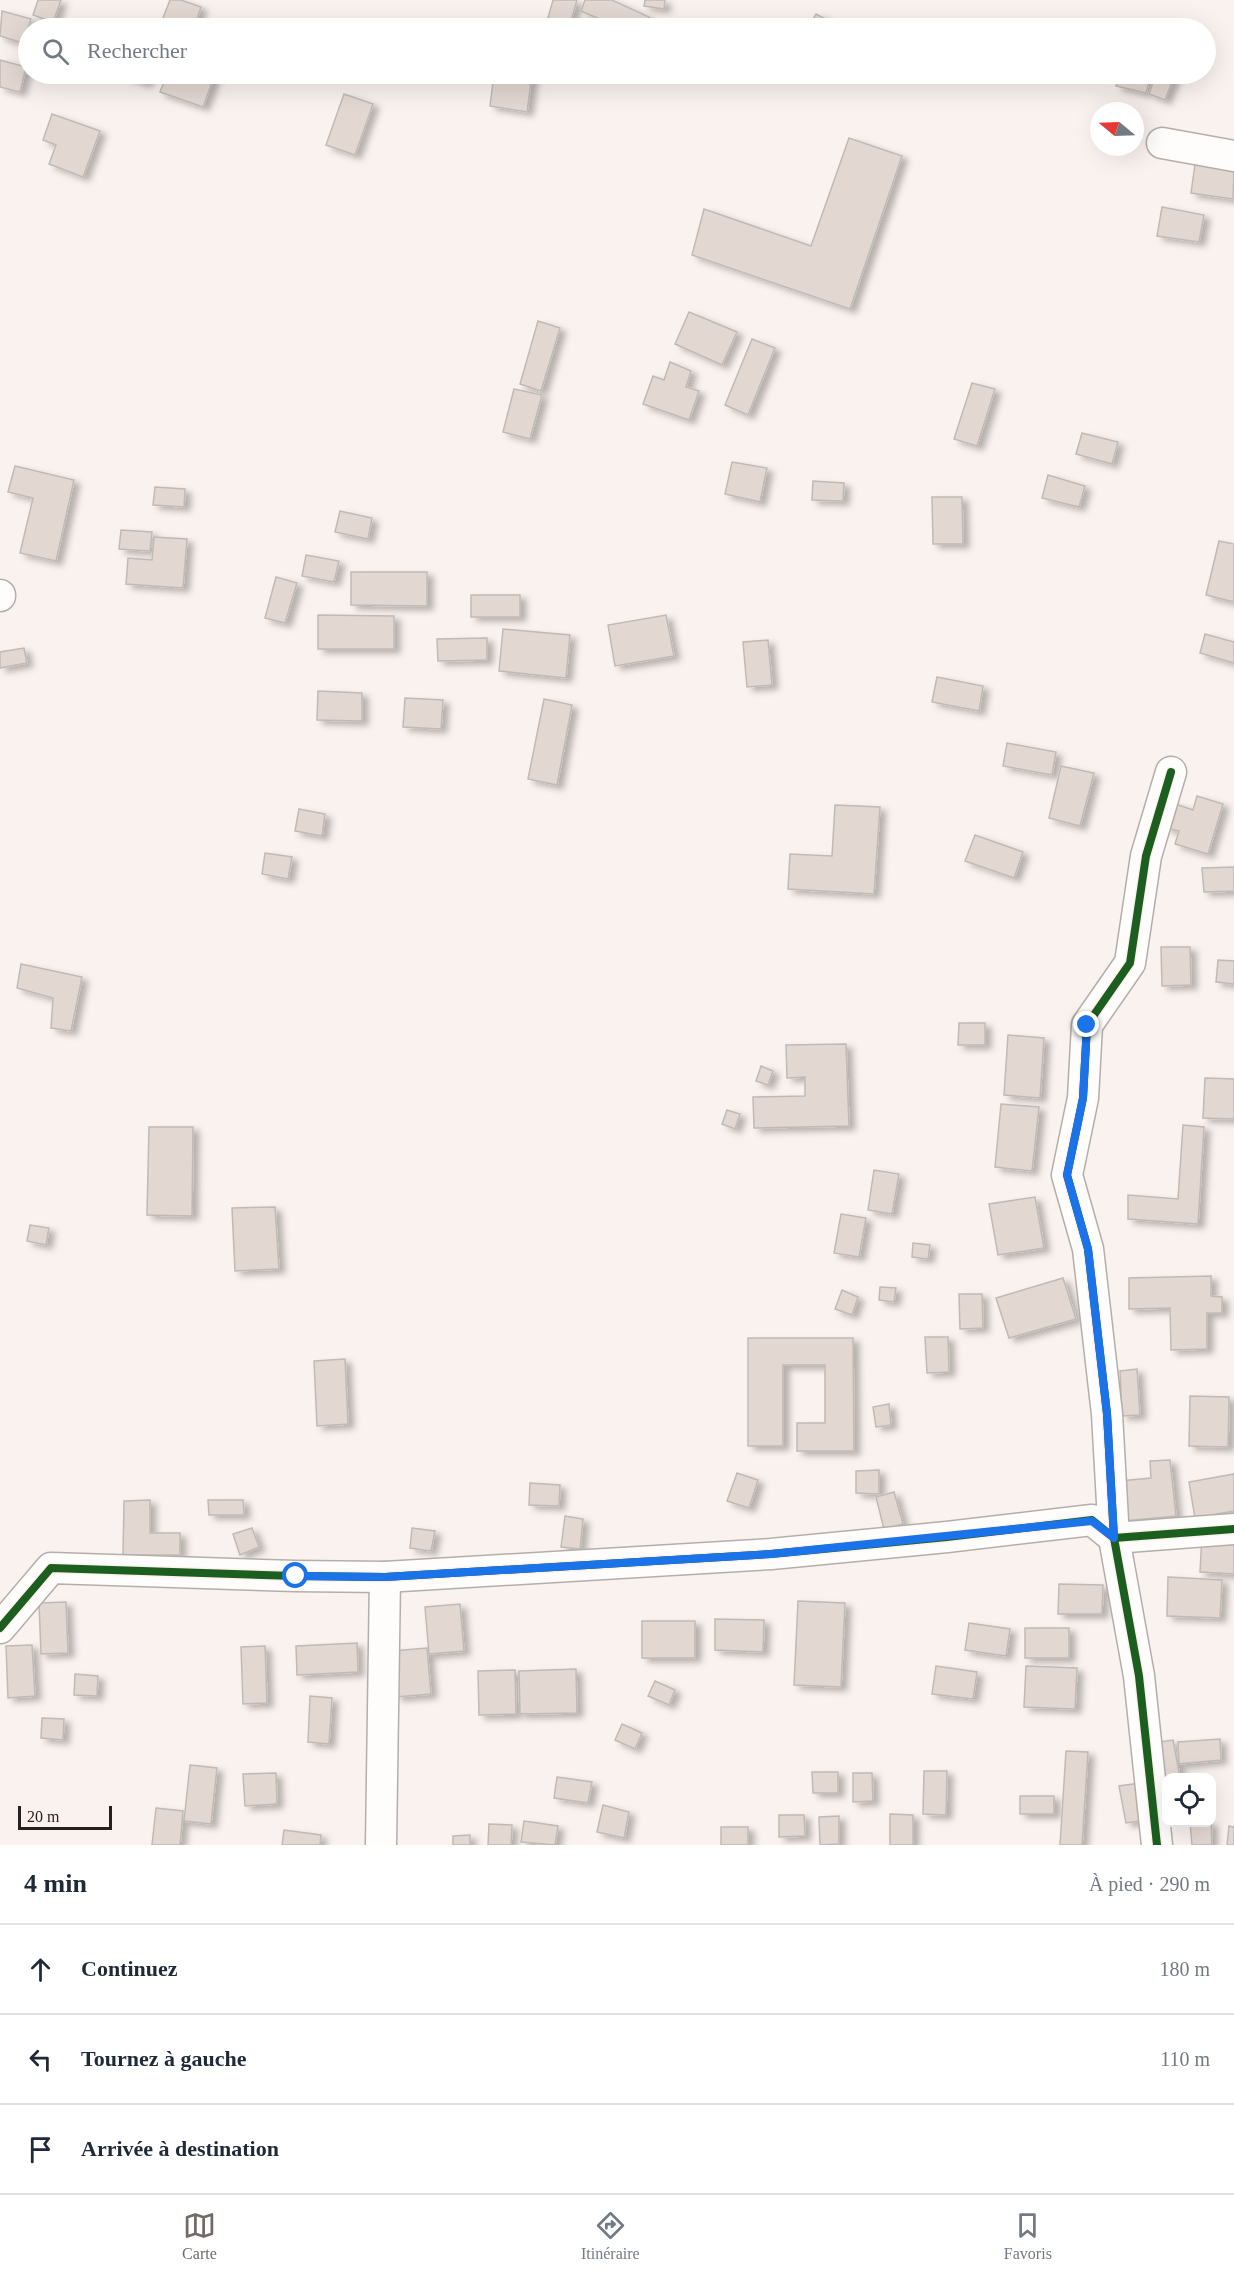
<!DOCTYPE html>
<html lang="fr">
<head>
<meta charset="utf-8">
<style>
	body { margin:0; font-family:Georgia,serif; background:#f6f6f7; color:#1f2937 }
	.controls { position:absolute; right:18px; bottom:18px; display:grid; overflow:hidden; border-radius:12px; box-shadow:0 6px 24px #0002 }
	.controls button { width:54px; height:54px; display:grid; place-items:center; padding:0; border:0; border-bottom:2px solid #e0e1e3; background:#fff; color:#1f2937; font:30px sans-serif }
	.compass { position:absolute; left:1090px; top:102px; width:54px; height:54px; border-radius:50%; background:#fff; box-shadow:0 6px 24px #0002; rotate:289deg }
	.scale { position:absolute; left:18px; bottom:15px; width:94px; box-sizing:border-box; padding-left:6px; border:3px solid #27201e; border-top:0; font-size:16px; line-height:21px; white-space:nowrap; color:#27201e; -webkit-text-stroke:4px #fef0ea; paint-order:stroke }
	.stop { position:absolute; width:18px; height:18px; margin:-14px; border:4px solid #1a73e8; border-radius:50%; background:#fff }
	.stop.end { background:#1a73e8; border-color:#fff; box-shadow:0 2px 6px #0008 }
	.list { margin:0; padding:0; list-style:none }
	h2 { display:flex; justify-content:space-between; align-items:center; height:78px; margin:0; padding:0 24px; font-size:26px }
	h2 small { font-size:20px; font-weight:400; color:#747a83 }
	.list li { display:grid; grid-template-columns:39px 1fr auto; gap:18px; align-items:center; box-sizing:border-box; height:90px; padding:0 24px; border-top:2px solid #e0e1e3 }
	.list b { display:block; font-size:22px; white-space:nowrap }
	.list em { font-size:20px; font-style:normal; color:#747a83 }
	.icon { flex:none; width:33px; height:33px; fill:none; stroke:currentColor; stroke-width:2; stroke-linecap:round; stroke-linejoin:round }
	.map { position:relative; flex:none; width:1234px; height:1845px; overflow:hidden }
	.search { position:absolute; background:#fff; box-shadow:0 6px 24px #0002; left:18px; right:18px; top:18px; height:66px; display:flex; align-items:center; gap:15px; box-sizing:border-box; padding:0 21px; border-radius:33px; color:#747a83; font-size:22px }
	.sheet { height:348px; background:#fff }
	nav { display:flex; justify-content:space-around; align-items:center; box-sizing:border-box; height:84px; border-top:2px solid #e0e1e3; background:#fff; font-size:16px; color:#747a83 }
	nav a { display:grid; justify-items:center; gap:3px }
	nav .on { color:#716a67 }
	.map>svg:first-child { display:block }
	.building { fill:#e3d7d2; stroke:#c0bab6; stroke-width:1.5; filter:url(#shadow) }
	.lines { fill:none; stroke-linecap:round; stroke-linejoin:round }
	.minor-casing { stroke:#b4aeab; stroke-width:33 }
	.minor { stroke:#fefdfc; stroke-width:30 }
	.cycleway-casing { stroke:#fef0ea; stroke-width:11 }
	.cycleway { stroke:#1b5e20; stroke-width:8 }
	.route { stroke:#1a73e8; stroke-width:8 }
</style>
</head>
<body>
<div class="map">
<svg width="1234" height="1845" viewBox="0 0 1234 1845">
	<defs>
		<filter id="shadow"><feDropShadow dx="6" dy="4" stdDeviation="3" flood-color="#0004"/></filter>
	</defs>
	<rect width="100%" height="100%" fill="#faf2ee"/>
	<g class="building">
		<polygon points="38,0 61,0 53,22 33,15"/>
		<polygon points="170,0 181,0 201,7 196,22 186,19 183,28 159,28"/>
		<polygon points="553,0 577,0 570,24 548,18"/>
		<polygon points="585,0 612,0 649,17 644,28 621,28 581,11"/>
		<polygon points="645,0 665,0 664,9 644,6"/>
		<polygon points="2,11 31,19 23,43 0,36"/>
		<polygon points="816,14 842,28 808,28"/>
		<polygon points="0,60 26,67 20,92 0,87"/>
		<polygon points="126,74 149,74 145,83 125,76"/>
		<polygon points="167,74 215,74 203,107 160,92"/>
		<polygon points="494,74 532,74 527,112 490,106"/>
		<polygon points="1120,74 1151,74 1146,93 1116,86"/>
		<polygon points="1156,74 1175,74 1165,100 1149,94"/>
		<polygon points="344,94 373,104 355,155 326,145"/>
		<polygon points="52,114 100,131 83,177 49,164 56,145 43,140"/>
		<polygon points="849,138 902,156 850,309 692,255 704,209 811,246"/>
		<polygon points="1195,164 1234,170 1233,199 1191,193"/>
		<polygon points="1162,207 1204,215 1199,242 1157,236"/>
		<polygon points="689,312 737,332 722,365 675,344"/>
		<polygon points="538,321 560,328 541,391 520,384"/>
		<polygon points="752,339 775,348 748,415 725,405"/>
		<polygon points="670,362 691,371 686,387 699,391 689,420 643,404 653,376 664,380"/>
		<polygon points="972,383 995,389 977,446 954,439"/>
		<polygon points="514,389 542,395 530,439 503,432"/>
		<polygon points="1082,433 1118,442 1112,464 1076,454"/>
		<polygon points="732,462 767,468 760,502 725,494"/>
		<polygon points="15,466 74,480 56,561 20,553 33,498 8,492"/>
		<polygon points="1048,475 1085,486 1079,507 1042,498"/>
		<polygon points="813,481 844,483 843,501 812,500"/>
		<polygon points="155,487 185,489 184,507 153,505"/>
		<polygon points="932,497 962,497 963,544 933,544"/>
		<polygon points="340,511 372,518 368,539 335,532"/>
		<polygon points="121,530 152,532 150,551 119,549"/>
		<polygon points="154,537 187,539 183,588 126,584 128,558 152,560"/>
		<polygon points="1219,541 1234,544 1234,602 1206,595"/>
		<polygon points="306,555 339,561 334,582 302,576"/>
		<polygon points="351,572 427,572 427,606 351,605"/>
		<polygon points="276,577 297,583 285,623 265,618"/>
		<rect x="471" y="595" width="49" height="22"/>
		<polygon points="318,615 394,616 394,649 318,649"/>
		<polygon points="666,615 674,656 615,666 608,625"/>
		<polygon points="503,629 570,635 566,678 499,671"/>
		<polygon points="1205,634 1234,642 1234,663 1200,653"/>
		<polygon points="487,638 487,660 438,661 437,639"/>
		<polygon points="768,640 772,685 747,687 743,642"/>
		<polygon points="24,648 27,663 0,668 0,652"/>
		<polygon points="937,677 983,686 979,711 932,702"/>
		<polygon points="318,691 362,693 362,721 317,720"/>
		<polygon points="405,698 443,700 441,729 403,727"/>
		<polygon points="544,699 572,705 557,785 528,779"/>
		<polygon points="1007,743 1056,752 1052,775 1003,766"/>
		<polygon points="1061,766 1094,773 1080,826 1049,818"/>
		<polygon points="1197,796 1223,804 1208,854 1175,844 1179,831 1165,828 1173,803 1193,810"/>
		<polygon points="835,805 880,807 874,894 788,889 790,854 832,856"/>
		<polygon points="299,809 325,814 322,836 295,831"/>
		<polygon points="975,835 1023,852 1014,878 965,861"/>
		<polygon points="265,853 292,857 288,879 262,874"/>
		<polygon points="1234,867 1234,891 1204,892 1202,868"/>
		<polygon points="1161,947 1190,947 1191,985 1162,986"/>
		<polygon points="1218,960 1234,961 1234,984 1216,982"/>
		<polygon points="21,964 82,977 71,1031 51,1028 53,998 17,988"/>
		<polygon points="959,1023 985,1023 985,1045 958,1045"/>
		<polygon points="1008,1035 1044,1038 1040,1098 1004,1095"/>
		<polygon points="846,1044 849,1126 754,1128 753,1097 805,1096 805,1077 787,1078 786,1045"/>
		<polygon points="761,1066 773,1071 768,1085 756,1081"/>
		<polygon points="1205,1078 1234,1079 1234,1119 1203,1118"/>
		<polygon points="1001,1104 1039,1107 1032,1171 995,1167"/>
		<polygon points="727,1110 740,1114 735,1129 722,1124"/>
		<polygon points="1183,1125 1204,1127 1198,1224 1128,1219 1128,1195 1178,1199"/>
		<polygon points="149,1127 193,1127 192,1216 147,1215"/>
		<polygon points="874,1170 899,1174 892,1214 868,1210"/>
		<polygon points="1035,1197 1044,1248 998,1255 989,1204"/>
		<polygon points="275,1207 279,1269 235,1271 232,1208"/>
		<polygon points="841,1214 866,1218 859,1257 834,1253"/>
		<polygon points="30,1225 49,1228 46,1245 27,1241"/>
		<polygon points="913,1243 930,1245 928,1259 912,1257"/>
		<polygon points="1211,1276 1211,1296 1222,1297 1222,1313 1207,1313 1207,1349 1171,1350 1170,1308 1129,1309 1129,1278"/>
		<polygon points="1063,1278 1076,1319 1009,1338 996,1298"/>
		<polygon points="880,1287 896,1288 894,1302 879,1300"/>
		<polygon points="842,1290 858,1297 852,1315 835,1309"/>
		<polygon points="959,1294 982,1294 983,1328 960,1329"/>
		<polygon points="925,1337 948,1337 949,1372 927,1373"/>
		<polygon points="748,1338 853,1338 854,1451 797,1451 797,1423 825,1423 825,1365 783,1365 783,1446 748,1446"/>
		<polygon points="345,1359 348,1424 317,1426 314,1361"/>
		<polygon points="1137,1369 1140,1415 1122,1416 1120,1371"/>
		<polygon points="1190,1396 1229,1397 1228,1447 1189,1446"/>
		<polygon points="889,1404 891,1425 876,1427 873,1407"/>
		<polygon points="1170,1460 1176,1516 1124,1521 1120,1481 1151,1478 1150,1461"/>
		<polygon points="879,1470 879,1494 856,1493 856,1471"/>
		<polygon points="737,1473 758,1480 749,1508 727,1501"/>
		<polygon points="1234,1474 1234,1511 1195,1518 1189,1482"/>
		<polygon points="530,1483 560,1485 559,1506 529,1505"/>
		<polygon points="894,1492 903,1524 884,1529 876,1497"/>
		<polygon points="150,1500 150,1533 180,1533 180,1555 123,1555 124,1501"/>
		<polygon points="208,1500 243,1500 244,1515 209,1515"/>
		<polygon points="565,1516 583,1519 580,1549 561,1547"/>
		<polygon points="252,1528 259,1547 240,1555 233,1534"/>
		<polygon points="412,1528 435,1531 431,1551 410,1548"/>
		<polygon points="1202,1534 1234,1536 1234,1574 1200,1572"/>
		<polygon points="1168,1577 1222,1580 1220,1618 1167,1616"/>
		<polygon points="1059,1584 1103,1585 1102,1614 1058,1614"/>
		<polygon points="798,1601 845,1603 841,1687 794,1685"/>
		<polygon points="66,1602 68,1653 41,1654 39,1603"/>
		<polygon points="460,1604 464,1651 429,1654 425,1607"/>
		<polygon points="715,1619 764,1620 763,1652 715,1650"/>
		<rect x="642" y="1621" width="53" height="37"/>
		<polygon points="969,1623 1010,1629 1006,1656 965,1650"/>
		<rect x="1025" y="1628" width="44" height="30"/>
		<polygon points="357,1643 358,1672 297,1675 296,1646"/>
		<polygon points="32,1645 35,1696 8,1698 6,1646"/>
		<polygon points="265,1646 267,1703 243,1704 241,1647"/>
		<polygon points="427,1648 431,1694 396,1697 392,1651"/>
		<polygon points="936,1666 977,1672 973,1699 932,1694"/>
		<polygon points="1026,1666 1077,1668 1075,1709 1024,1707"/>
		<polygon points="576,1669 577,1713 520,1714 519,1671"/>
		<polygon points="515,1670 516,1714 479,1715 478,1671"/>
		<polygon points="75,1674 98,1676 97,1696 74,1695"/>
		<polygon points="655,1681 675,1690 669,1705 648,1696"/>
		<polygon points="310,1696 332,1698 329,1744 308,1742"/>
		<polygon points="42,1718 64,1719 63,1740 41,1738"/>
		<polygon points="622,1724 642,1733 635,1749 615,1740"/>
		<polygon points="1220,1739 1221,1760 1179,1764 1178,1742"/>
		<polygon points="1173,1740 1180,1777 1159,1780 1152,1743"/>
		<polygon points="1066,1751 1088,1752 1082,1845 1060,1845"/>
		<polygon points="190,1765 217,1768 211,1824 184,1821"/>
		<polygon points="924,1771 947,1771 946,1815 923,1814"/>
		<polygon points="812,1772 838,1772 838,1793 813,1793"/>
		<polygon points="276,1773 277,1804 245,1806 243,1774"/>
		<polygon points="853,1773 872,1773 873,1801 853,1802"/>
		<polygon points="557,1777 592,1782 588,1803 554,1798"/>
		<polygon points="1140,1783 1146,1820 1126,1823 1119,1786"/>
		<rect x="1020" y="1796" width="34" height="18"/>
		<polygon points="603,1805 629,1812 624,1838 597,1832"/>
		<polygon points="156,1808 183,1811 180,1845 152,1845"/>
		<polygon points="890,1814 913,1815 913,1845 890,1845"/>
		<polygon points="779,1815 804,1815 805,1836 779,1837"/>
		<polygon points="839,1816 839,1844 820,1845 819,1817"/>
		<polygon points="524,1821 558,1826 555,1845 521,1842"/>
		<polygon points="1190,1822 1211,1822 1212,1845 1192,1845"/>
		<polygon points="489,1824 512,1825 511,1845 488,1845"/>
		<polygon points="1229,1826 1234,1827 1234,1845 1227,1845"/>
		<rect x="721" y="1827" width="27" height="18"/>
		<polygon points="284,1830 321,1835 320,1845 282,1845"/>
		<polygon points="470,1835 470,1845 453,1845 453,1836"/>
	</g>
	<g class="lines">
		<g class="minor-casing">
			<g id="minor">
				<polyline points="1162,143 1234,156"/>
				<polyline points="0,595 0,596"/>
				<polyline points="0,1628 51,1568 295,1576 385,1577 771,1554 947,1537 1092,1520 1114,1538 1234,1529"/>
				<polyline points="381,1845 385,1577"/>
				<polyline points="1157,1845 1139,1676 1114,1538 1107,1414 1088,1249 1067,1175 1083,1098 1087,1025 1130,963 1146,856 1171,772"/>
			</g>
		</g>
		<use href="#minor" class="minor"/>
		<g class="cycleway-casing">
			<g id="cycleway">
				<polyline points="0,1628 51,1568 295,1576 385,1577 771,1554 947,1537 1092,1520 1114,1538 1234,1529"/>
				<polyline points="1157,1845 1139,1676 1114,1538 1107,1414 1088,1249 1067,1175 1083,1098 1087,1025 1130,963 1146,856 1171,772"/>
			</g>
		</g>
		<use href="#cycleway" class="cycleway"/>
	</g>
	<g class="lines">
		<polyline class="route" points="296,1576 385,1577 771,1554 1092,1521 1114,1538 1107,1414 1088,1249 1067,1175 1083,1098 1087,1025"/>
	</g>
</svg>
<div class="controls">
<button><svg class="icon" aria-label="locate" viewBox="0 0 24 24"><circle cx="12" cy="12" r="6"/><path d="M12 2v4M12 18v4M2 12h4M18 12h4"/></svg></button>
</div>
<svg class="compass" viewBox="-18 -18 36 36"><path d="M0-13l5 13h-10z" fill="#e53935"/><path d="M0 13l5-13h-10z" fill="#747a83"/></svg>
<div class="scale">20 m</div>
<div class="stop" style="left:296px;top:1576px"></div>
<div class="stop end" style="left:1087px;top:1025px"></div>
<div class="search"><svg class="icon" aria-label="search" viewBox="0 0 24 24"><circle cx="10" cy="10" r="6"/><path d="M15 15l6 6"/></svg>Rechercher</div>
</div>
<section class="sheet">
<h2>4 min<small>À pied · 290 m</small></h2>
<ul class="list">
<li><svg class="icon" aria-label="ahead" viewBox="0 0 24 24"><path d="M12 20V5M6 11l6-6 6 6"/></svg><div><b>Continuez</b></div><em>180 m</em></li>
<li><svg class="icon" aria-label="left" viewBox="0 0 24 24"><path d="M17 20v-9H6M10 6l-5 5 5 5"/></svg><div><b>Tournez à gauche</b></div><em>110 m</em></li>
<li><svg class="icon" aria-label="arrive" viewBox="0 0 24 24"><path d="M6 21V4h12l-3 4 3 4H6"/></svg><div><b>Arrivée à destination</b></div></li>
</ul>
</section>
<nav>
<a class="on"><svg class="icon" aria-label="map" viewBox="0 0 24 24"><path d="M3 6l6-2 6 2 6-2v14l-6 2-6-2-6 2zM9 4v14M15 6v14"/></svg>Carte</a>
<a><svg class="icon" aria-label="directions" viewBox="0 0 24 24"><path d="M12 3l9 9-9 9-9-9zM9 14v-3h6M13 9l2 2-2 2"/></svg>Itinéraire</a>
<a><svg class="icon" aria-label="saved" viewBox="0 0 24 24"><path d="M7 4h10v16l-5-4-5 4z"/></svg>Favoris</a>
</nav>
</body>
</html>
